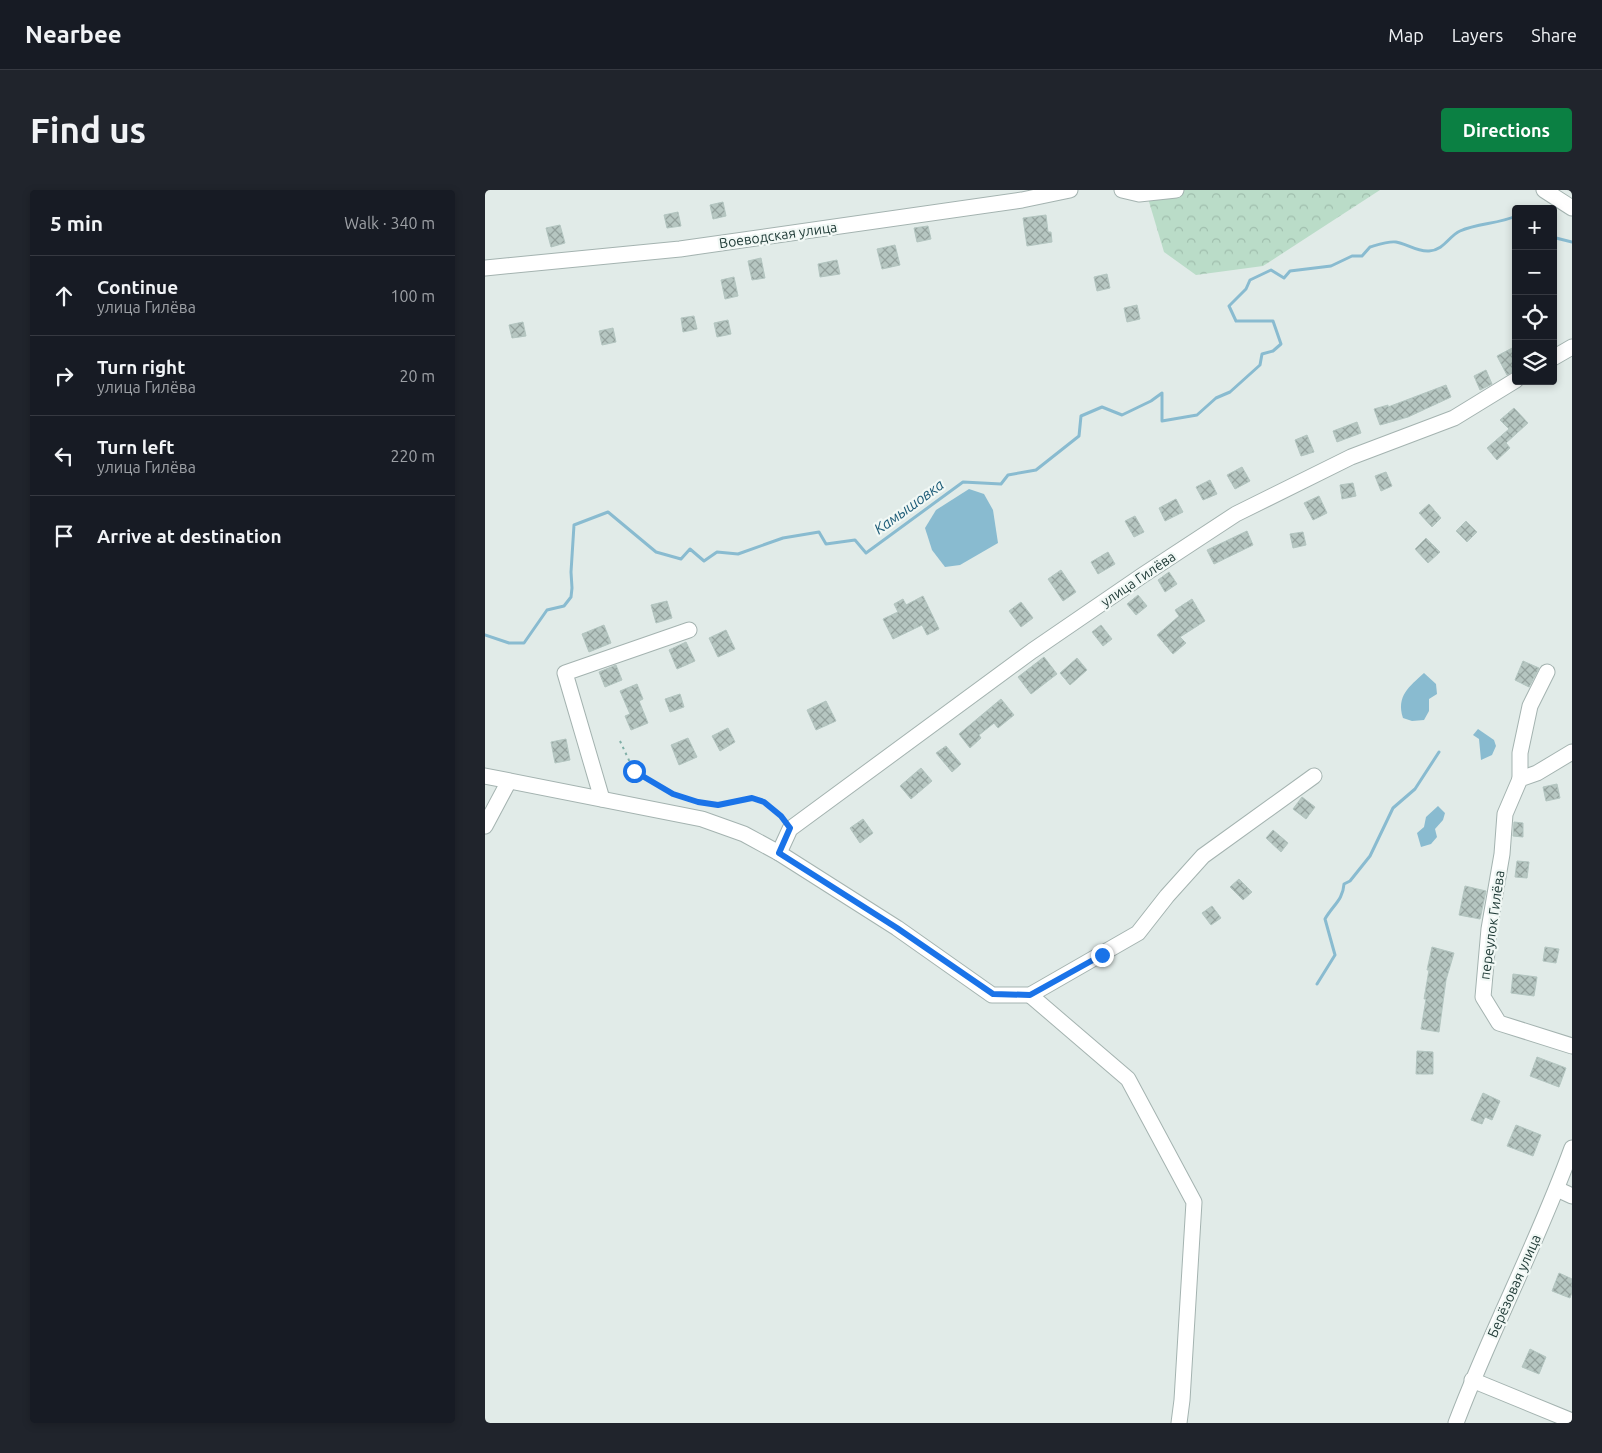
<!DOCTYPE html>
<html lang="en">
<head>
<meta charset="utf-8">
<style>
	body { margin:0; font-family:Ubuntu,sans-serif; background:#20242c; color:#f1f3f6 }
	.controls { position:absolute; right:15px; top:15px; display:grid; overflow:hidden; border-radius:5px; box-shadow:0 2px 8px #0003 }
	.controls button { width:45px; height:45px; display:grid; place-items:center; padding:0; border:0; border-bottom:1px solid #363941; background:#171b24; color:#f1f3f6; font:25px sans-serif }
	.stop { position:absolute; width:15px; height:15px; margin:-11px; border:4px solid #1a73e8; border-radius:50%; background:#fff }
	.stop.end { background:#1a73e8; border-color:#fff; box-shadow:0 1px 5px #0008 }
	.list { margin:0; padding:0; list-style:none }
	h2 { display:flex; justify-content:space-between; align-items:center; height:65px; margin:0; padding:0 20px; font-size:21px }
	h2 small { font-size:16px; font-weight:400; color:#9ea1a6 }
	.list li { display:grid; grid-template-columns:32px 1fr auto; gap:15px; align-items:center; box-sizing:border-box; height:80px; padding:0 20px; border-top:1px solid #363941 }
	.list b { display:block; font-size:19px; white-space:nowrap }
	.list p { margin:0; font-size:16px; white-space:nowrap; color:#9ea1a6 }
	.list em { font-size:16px; font-style:normal; color:#9ea1a6 }
	.icon { flex:none; width:28px; height:28px; fill:none; stroke:currentColor; stroke-width:2; stroke-linecap:round; stroke-linejoin:round }
	.map { position:relative; flex:none; width:1087px; height:1233px; overflow:hidden; border-radius:5px }
	header { display:flex; align-items:center; gap:30px; box-sizing:border-box; height:70px; padding:0 25px; background:#171b24; border-bottom:1px solid #363941 }
	header strong { font-size:24px }
	nav { display:flex; gap:28px; margin-inline-start:auto; font-size:18px }
	.intro { display:flex; align-items:center; justify-content:space-between; box-sizing:border-box; height:120px; padding:0 30px }
	h1 { margin:0; font-size:35px }
	.button { padding:12px 22px; border-radius:5px; background:#0b8043; color:#fff; font-size:18px; font-weight:700 }
	main { display:flex; gap:30px; padding:0 30px }
	aside { flex:1; background:#171b24; border-radius:5px; box-shadow:0 2px 8px #0003 }
	.map>svg:first-child { display:block }
	.forest { fill:url(#forest-crowns) }
	.water { fill:#89bbd0 }
	.lines { fill:none; stroke-linecap:round; stroke-linejoin:round }
	.stream { stroke:#89bbd0; stroke-width:3 }
	.building { fill:url(#building-cross-hatch); stroke:#b3c5c0 }
	.minor-casing { stroke:#a4b3b0; stroke-width:17 }
	.path { stroke:#81afa7; stroke-width:2; stroke-dasharray:2.5 4; stroke-linecap:butt }
	.minor { stroke:#fff; stroke-width:15 }
	.route { stroke:#1a73e8; stroke-width:6 }
	.labels { text-anchor:middle; stroke-width:4.5; stroke-linejoin:round; paint-order:stroke }
	.street-label { font-size:14px; fill:#213c38; stroke:#f1f8f5 }
	.water-label { font-size:15px; font-style:italic; fill:#1c5b77; stroke:#f1f8f5 }
</style>
</head>
<body>
<header>
<strong>Nearbee</strong>
<nav><a>Map</a><a>Layers</a><a>Share</a></nav>
</header>
<div class="intro"><h1>Find us</h1><a class="button">Directions</a></div>
<main>
<aside>
<h2>5 min<small>Walk · 340 m</small></h2>
<ul class="list">
<li><svg class="icon" aria-label="ahead" viewBox="0 0 24 24"><path d="M12 20V5M6 11l6-6 6 6"/></svg><div><b>Continue</b><p>улица Гилёва</p></div><em>100 m</em></li>
<li><svg class="icon" aria-label="right" viewBox="0 0 24 24"><path d="M7 20v-9h11M14 6l5 5-5 5"/></svg><div><b>Turn right</b><p>улица Гилёва</p></div><em>20 m</em></li>
<li><svg class="icon" aria-label="left" viewBox="0 0 24 24"><path d="M17 20v-9H6M10 6l-5 5 5 5"/></svg><div><b>Turn left</b><p>улица Гилёва</p></div><em>220 m</em></li>
<li><svg class="icon" aria-label="arrive" viewBox="0 0 24 24"><path d="M6 21V4h12l-3 4 3 4H6"/></svg><div><b>Arrive at destination</b></div></li>
</ul>
</aside>
<div class="map">
<svg width="1087" height="1233" viewBox="0 0 1087 1233">
	<defs>
		<pattern id="forest-crowns" width="20" height="18" patternUnits="userSpaceOnUse" patternTransform="scale(1.25)"><rect width="20" height="18" fill="#badcc8"/><path d="M2 6a3 3 0 1 1 6 0M12 15a3 3 0 1 1 6 0" fill="none" stroke="#a0bead"/></pattern>
		<pattern id="building-cross-hatch" width="8" height="8" patternUnits="userSpaceOnUse" patternTransform="scale(1.25)"><rect width="8" height="8" fill="#b6c6c1"/><path d="M0 0l8 8M0 8l8-8" fill="none" stroke="#94a29e"/></pattern>
	</defs>
	<rect width="100%" height="100%" fill="#e1ebe8"/>
	<polygon class="forest" points="666,0 895,0 778,76 711,85 679,62 662,5"/>
	<g class="water">
		<polygon points="484,299 499,304 508,320 513,353 475,375 460,377 447,360 440,338 451,320"/>
		<path d="M939,483l12,11 1,10 -8,5v12l-5,9 -12,1 -9,-3c-7,-22 6,-31 21,-45z"/>
		<polygon points="993,539 1009,550 1011,556 1007,565 996,570 994,549 988,545"/>
		<polygon points="953,616 960,623 958,630 950,639 952,647 946,654 936,657 932,643 939,637 941,627"/>
	</g>
	<g class="lines">
		<g class="stream">
			<polyline points="1068,45 1071,48 1087,52"/>
			<path d="M0,445l24,8h15l23,-33 17,-4 7,-9 1,-9 -1,-16 3,-47 34,-13 48,40 25,7 9,-10 14,12 13,-9 21,2 45,-16 36,-6 7,12 29,-4 11,13 97,-71 38,2 7,-9 28,-5 43,-34 2,-20 21,-9 20,8 29,-14 11,-8v28l35,-6 19,-17 14,-6 30,-27 2,-11 11,-3 8,-7 -8,-23h-37l-7,-15 17,-17 4,-9 21,-10 13,8 6,-7 41,-5 21,-10h10l8,-9c7,-2 18,-6 26,-5 9,1 21,10 33,9 15,-1 20,-15 31,-20 18,-8 38,-7 56,-15"/>
			<path d="M832,794l18,-29 -10,-36c8,-14 18,-19 19,-35l6,-3 20,-25 23,-48 22,-19 24,-37"/>
		</g>
	</g>
	<g class="building">
		<polygon points="238,12 241,26 228,29 225,15"/>
		<polygon points="193,22 196,36 182,38 179,25"/>
		<polygon points="561,25 563,42 566,42 567,52 542,56 538,28"/>
		<polygon points="75,35 80,53 66,57 61,38"/>
		<polygon points="443,36 446,49 432,52 429,38"/>
		<polygon points="410,55 415,75 397,79 392,59"/>
		<polygon points="276,68 280,88 267,90 263,71"/>
		<polygon points="352,70 355,84 335,87 333,74"/>
		<polygon points="622,84 625,98 612,101 609,87"/>
		<polygon points="249,87 253,106 240,109 236,90"/>
		<polygon points="652,115 655,129 642,132 639,118"/>
		<polygon points="209,126 212,139 198,142 196,128"/>
		<polygon points="243,130 246,144 232,147 229,133"/>
		<polygon points="38,132 41,146 27,148 24,135"/>
		<polygon points="128,138 131,152 117,155 114,141"/>
		<polygon points="1031,156 1031,180 1022,185 1012,166"/>
		<polygon points="1001,180 1007,194 995,200 989,186"/>
		<polygon points="961,195 966,207 923,227 895,235 889,219 903,215 903,217"/>
		<polygon points="1029,218 1043,233 1021,253 1025,258 1012,270 1002,258 1024,239 1015,230"/>
		<polygon points="872,232 876,243 852,252 848,241"/>
		<polygon points="822,245 829,262 816,266 810,250"/>
		<polygon points="757,277 765,291 750,299 742,285"/>
		<polygon points="901,282 907,296 896,301 890,286"/>
		<polygon points="725,290 732,304 718,310 711,297"/>
		<polygon points="868,293 871,306 857,309 855,295"/>
		<polygon points="834,306 842,323 828,330 819,313"/>
		<polygon points="691,309 698,322 680,331 674,318"/>
		<polygon points="944,314 956,328 947,337 934,323"/>
		<polygon points="650,326 659,342 649,347 640,331"/>
		<polygon points="981,331 992,342 982,352 971,341"/>
		<polygon points="762,341 768,355 729,374 722,360"/>
		<polygon points="818,342 821,355 808,358 805,344"/>
		<polygon points="941,348 955,362 943,373 930,359"/>
		<polygon points="623,362 630,374 613,384 606,372"/>
		<polygon points="576,380 591,402 578,411 563,389"/>
		<polygon points="684,382 692,394 680,402 673,390"/>
		<polygon points="653,405 662,416 651,425 642,414"/>
		<polygon points="438,406 454,439 442,445 437,435 408,449 398,429 413,422 409,414 418,409 421,415"/>
		<polygon points="707,409 720,431 695,447 701,453 688,464 672,445 694,426 690,420"/>
		<polygon points="182,411 187,428 171,433 166,415"/>
		<polygon points="536,412 548,428 536,437 524,421"/>
		<polygon points="119,435 126,453 104,462 97,444"/>
		<polygon points="616,435 627,449 618,456 607,442"/>
		<polygon points="241,440 250,459 233,467 224,448"/>
		<polygon points="201,452 210,471 192,479 184,460"/>
		<polygon points="559,467 572,484 546,504 533,487"/>
		<polygon points="592,468 602,480 585,495 575,483"/>
		<polygon points="1038,471 1054,478 1044,497 1030,490"/>
		<polygon points="131,475 137,490 120,497 114,482"/>
		<polygon points="152,494 158,509 154,511 163,533 146,540 140,526 145,524 135,501"/>
		<polygon points="195,504 199,517 185,522 180,509"/>
		<polygon points="516,509 529,525 513,538 509,533 494,545 496,548 485,558 474,544"/>
		<polygon points="341,511 351,531 331,540 322,520"/>
		<polygon points="243,538 250,552 235,561 227,546"/>
		<polygon points="203,548 212,567 194,575 186,555"/>
		<polygon points="81,549 85,570 70,573 66,552"/>
		<polygon points="461,556 476,574 467,582 451,563"/>
		<polygon points="436,578 447,591 426,609 415,596"/>
		<polygon points="1072,594 1075,608 1061,611 1058,597"/>
		<polygon points="817,607 830,617 821,629 808,619"/>
		<polygon points="378,629 388,643 375,653 365,638"/>
		<polygon points="1029,632 1038,633 1038,647 1028,646"/>
		<polygon points="788,640 803,653 796,662 781,648"/>
		<polygon points="1032,671 1044,672 1042,688 1030,687"/>
		<polygon points="754,689 767,702 758,710 745,697"/>
		<polygon points="980,696 1001,701 995,729 974,725"/>
		<polygon points="727,716 736,728 726,735 717,723"/>
		<polygon points="947,757 969,763 961,790 954,842 936,839 941,809 939,809 944,780 942,780"/>
		<polygon points="1060,757 1074,759 1071,773 1058,771"/>
		<polygon points="1028,784 1052,787 1049,806 1026,803"/>
		<polygon points="932,861 948,862 948,884 931,884"/>
		<polygon points="1052,867 1081,878 1074,897 1045,886"/>
		<polygon points="998,903 1015,911 1007,930 1000,927 997,934 986,930"/>
		<polygon points="1031,935 1056,945 1048,966 1022,956"/>
		<polygon points="1074,1083 1087,1089 1087,1102 1085,1108 1067,1101"/>
		<polygon points="1045,1159 1061,1167 1054,1184 1037,1177"/>
	</g>
	<g class="lines">
		<g class="minor-casing">
			<g id="minor">
				<polyline points="637,0 654,4 691,0"/>
				<polyline points="1059,0 1087,18"/>
				<polyline points="0,78 195,59 537,10 585,0"/>
				<polyline points="1068,168 1087,157"/>
				<polyline points="1087,562 1052,583 1035,589 1020,624 1017,664 1004,739 998,807 1014,833 1087,856"/>
				<polyline points="0,586 217,629 259,644 294,663"/>
				<polyline points="829,586 718,666 682,706 653,743 545,805 507,805 412,738 294,663 305,639 547,461 658,385 751,324 866,267 969,228 1031,190"/>
				<polyline points="1035,589 1035,563 1045,516 1062,482"/>
				<polyline points="117,609 80,483 204,440"/>
				<polyline points="0,636 24,591"/>
				<polyline points="545,805 643,889 709,1012 697,1210 694,1233"/>
				<polyline points="1072,999 1087,1006"/>
				<polyline points="987,1190 1087,1231"/>
				<path d="M971,1233c35,-93 82,-181 116,-275"/>
			</g>
		</g>
		<polyline class="path" points="135,551 149,581 188,604 213,611 233,615 267,608 279,612 298,629"/>
		<use href="#minor" class="minor"/>
	</g>
	<g class="lines">
		<polyline class="route" points="149,581 188,604 213,612 233,615 267,608 279,612 296,626 305,638 294,663 412,738 508,804 545,805 617,765"/>
	</g>
	<g class="labels">
		<g class="street-label">
			<text transform="translate(293 45) rotate(-8)" y="5">Воеводская улица</text>
			<text transform="translate(653 389) rotate(-34)" y="5">улица Гилёва</text>
			<text transform="translate(1007 735) rotate(-82)" y="5">переулок Гилёва</text>
			<text transform="translate(1029 1096) rotate(-66)" y="5">Берёзовая улица</text>
		</g>
		<g class="water-label">
			<text transform="translate(424 317) rotate(-36)" y="5">Камышовка</text>
		</g>
	</g>
</svg>
<div class="controls">
<button>+</button>
<button>−</button>
<button><svg class="icon" aria-label="locate" viewBox="0 0 24 24"><circle cx="12" cy="12" r="6"/><path d="M12 2v4M12 18v4M2 12h4M18 12h4"/></svg></button>
<button><svg class="icon" aria-label="layers" viewBox="0 0 24 24"><path d="M12 4l9 5-9 5-9-5zM3 14l9 5 9-5"/></svg></button>
</div>
<div class="stop" style="left:149px;top:581px"></div>
<div class="stop end" style="left:617px;top:765px"></div>
</div>
</main>
</body>
</html>
